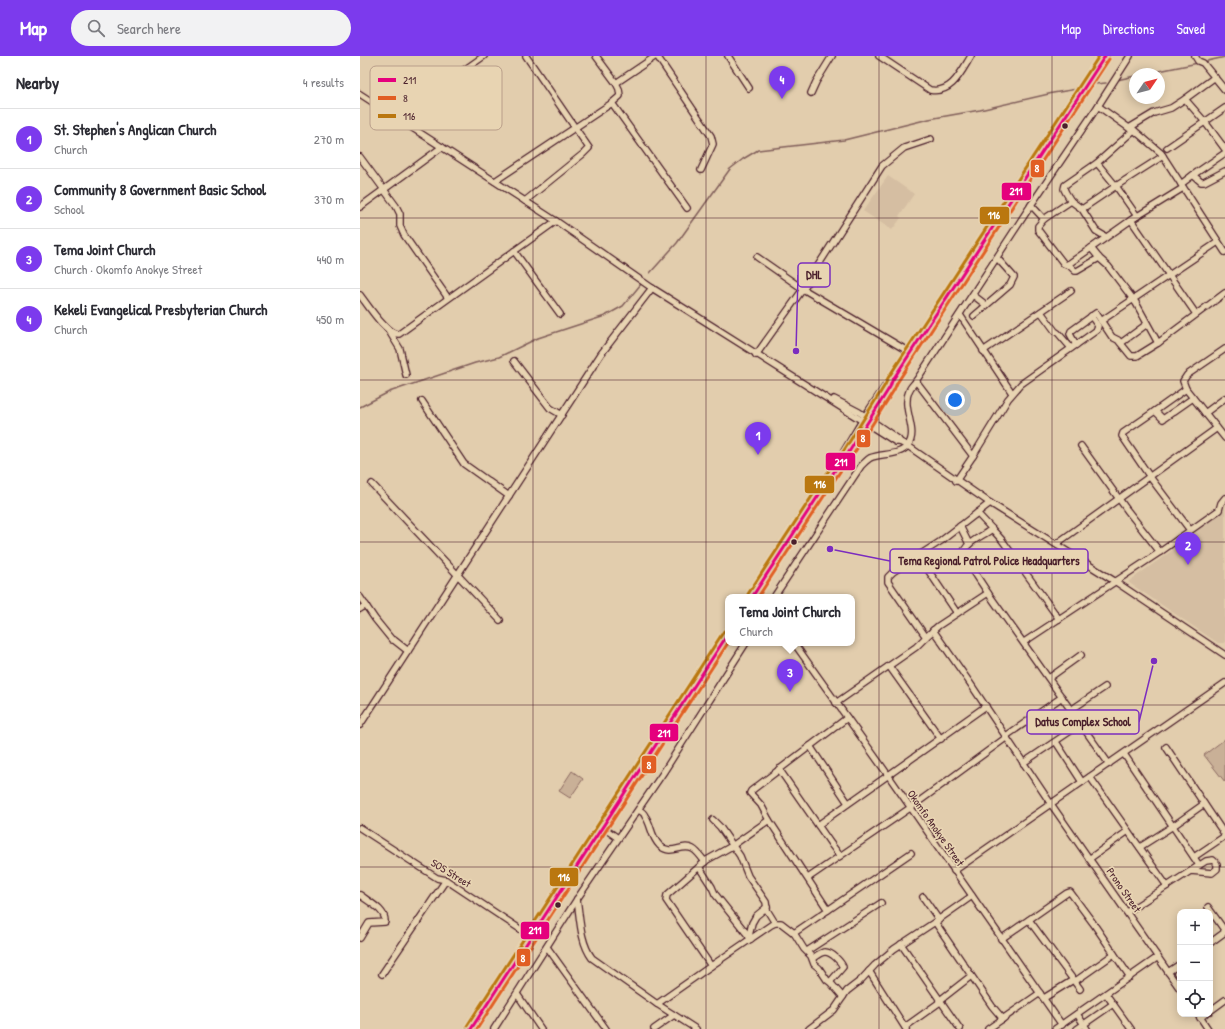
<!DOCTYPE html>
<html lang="en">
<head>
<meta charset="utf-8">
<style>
	body { margin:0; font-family:"Patrick Hand",sans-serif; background:#f2f2f3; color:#2b2b33 }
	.controls { position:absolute; right:12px; bottom:12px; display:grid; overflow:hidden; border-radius:8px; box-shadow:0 2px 10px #0003 }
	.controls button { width:36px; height:36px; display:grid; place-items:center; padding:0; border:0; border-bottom:1px solid #e1e1e2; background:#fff; color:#2b2b33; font:20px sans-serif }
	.compass { position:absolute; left:769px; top:12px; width:36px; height:36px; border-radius:50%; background:#fff; box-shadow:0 2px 10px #0003; rotate:55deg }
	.you { position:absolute; left:595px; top:344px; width:14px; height:14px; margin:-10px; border:3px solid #fff; border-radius:50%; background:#1a73e8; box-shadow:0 0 0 6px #1a73e833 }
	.badge { display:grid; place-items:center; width:26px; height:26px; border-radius:50%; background:#7c3aed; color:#fff; font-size:13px; font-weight:700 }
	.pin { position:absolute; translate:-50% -33px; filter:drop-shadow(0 1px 2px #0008) }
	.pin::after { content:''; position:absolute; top:21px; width:14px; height:12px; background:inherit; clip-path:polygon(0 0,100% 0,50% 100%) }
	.popup { position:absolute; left:365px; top:538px; width:130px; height:52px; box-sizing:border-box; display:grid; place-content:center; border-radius:8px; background:#fff; filter:drop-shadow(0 1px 3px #0005); font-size:13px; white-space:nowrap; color:#7c7c81 }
	.popup b { font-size:15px; color:#2b2b33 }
	.popup::after { content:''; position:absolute; left:50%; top:100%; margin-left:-8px; border:8px solid transparent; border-top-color:#fff }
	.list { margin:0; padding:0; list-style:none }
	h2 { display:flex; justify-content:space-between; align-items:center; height:52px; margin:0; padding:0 16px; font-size:17px }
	h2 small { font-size:13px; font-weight:400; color:#7c7c81 }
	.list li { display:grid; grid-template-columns:26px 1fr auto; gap:12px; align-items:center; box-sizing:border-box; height:60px; padding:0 16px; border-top:1px solid #e1e1e2 }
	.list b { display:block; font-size:15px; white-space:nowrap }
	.list p { margin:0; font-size:13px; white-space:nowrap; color:#7c7c81 }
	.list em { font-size:13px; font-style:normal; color:#7c7c81 }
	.icon { flex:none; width:22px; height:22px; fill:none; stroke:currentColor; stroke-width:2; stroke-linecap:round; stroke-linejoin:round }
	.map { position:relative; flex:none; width:865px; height:973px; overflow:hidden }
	header { display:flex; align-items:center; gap:24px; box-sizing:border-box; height:56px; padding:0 20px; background:#7c3aed; color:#fff }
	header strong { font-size:19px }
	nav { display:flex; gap:22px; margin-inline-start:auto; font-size:14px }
	.search { width:280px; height:36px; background:#f2f2f3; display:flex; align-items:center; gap:10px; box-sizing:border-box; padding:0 14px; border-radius:22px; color:#7c7c81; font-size:15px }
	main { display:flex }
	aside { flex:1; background:#fff }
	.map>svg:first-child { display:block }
	.built { fill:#d5bea2 }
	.green { fill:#c9b097; stroke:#8a6861 }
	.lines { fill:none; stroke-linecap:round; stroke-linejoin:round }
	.stream { stroke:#815e5a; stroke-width:1.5 }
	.minor-casing { stroke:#4a1f2b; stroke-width:8 }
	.major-casing { stroke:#4a1f2b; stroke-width:10 }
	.minor { stroke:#e8d4b2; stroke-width:5.5 }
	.major { stroke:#e8d4b2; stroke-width:7 }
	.bus-1-casing { stroke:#e8d4b2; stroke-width:6 }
	.bus-2-casing { stroke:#e8d4b2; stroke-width:6 }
	.bus-3-casing { stroke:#e8d4b2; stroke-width:6 }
	.bus-1 { stroke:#e5007d; stroke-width:3 }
	.bus-2 { stroke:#e15e23; stroke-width:3 }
	.bus-3 { stroke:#ba770f; stroke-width:3 }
	.grid { fill:none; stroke:#4a1f2b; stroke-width:1; stroke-opacity:0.55 }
	.bus-dot { fill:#4a1f2b; stroke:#e8d4b2; stroke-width:1.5 }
	.labels { text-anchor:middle; stroke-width:3.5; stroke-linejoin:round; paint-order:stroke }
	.street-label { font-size:11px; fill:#4a1f2b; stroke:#e8d4b2 }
	.key { fill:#e8d4b2; stroke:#b99e8a; stroke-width:1 }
	.key-label { font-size:11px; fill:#4a1f2b }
	.leader { fill:none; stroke:#7b2cbf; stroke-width:1.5 }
	.callout-dot { fill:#7b2cbf; stroke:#e8d4b2; stroke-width:1.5 }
	.callout { fill:#e8d4b2; stroke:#7b2cbf; stroke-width:1.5 }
	.callout-label { font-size:12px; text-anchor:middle; font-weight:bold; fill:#4a1f2b }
	.line-badge { stroke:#e8d4b2; stroke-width:1.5 }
	.badge-label { font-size:11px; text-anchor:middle; font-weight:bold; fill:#fff }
</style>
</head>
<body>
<header>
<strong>Map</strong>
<div class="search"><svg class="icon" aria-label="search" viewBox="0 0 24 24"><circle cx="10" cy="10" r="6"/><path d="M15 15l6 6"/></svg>Search here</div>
<nav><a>Map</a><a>Directions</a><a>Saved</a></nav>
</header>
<main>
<aside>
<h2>Nearby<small>4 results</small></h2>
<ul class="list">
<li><span class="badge">1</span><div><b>St. Stephen's Anglican Church</b><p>Church</p></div><em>270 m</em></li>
<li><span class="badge">2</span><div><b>Community 8 Government Basic School</b><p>School</p></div><em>370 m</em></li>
<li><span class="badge">3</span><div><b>Tema Joint Church</b><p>Church · Okomfo Anokye Street</p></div><em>440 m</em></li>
<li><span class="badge">4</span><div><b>Kekeli Evangelical Presbyterian Church</b><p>Church</p></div><em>450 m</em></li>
</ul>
</aside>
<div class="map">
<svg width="865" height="973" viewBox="0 0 865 973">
	<rect width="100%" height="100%" fill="#e2cdad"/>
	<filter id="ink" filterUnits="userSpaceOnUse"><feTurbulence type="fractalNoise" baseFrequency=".025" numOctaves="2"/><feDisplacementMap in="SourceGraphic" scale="8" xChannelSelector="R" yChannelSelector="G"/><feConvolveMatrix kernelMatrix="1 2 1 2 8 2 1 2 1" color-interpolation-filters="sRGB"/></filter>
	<g filter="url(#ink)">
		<g class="built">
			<polygon points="528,120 554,138 539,160 541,162 532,174 503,155"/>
			<polygon points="865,452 865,587 858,587 768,526 814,493"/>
		</g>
		<g class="green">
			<polygon points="865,683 865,726 844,699"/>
			<polygon points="212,715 223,723 210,742 199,735"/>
		</g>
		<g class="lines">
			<g class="stream">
				<polyline points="843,6 865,1"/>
				<polyline points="784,18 838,7"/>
				<polyline points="757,24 775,20"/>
				<polyline points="735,28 746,27"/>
				<polyline points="290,217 317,187 370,113 383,103 398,94 484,84 569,63 620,54 693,37 717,33"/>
				<polyline points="0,351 29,336 115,307 139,301 178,282 245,260 263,250 281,228"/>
			</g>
			<g class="minor-casing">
				<g id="minor">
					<polyline points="236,0 256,27 259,33 260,40 252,47 327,152"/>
					<polyline points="297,0 351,80 353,88 341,114"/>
					<polyline points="368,0 389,32"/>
					<path d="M519,0l51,34c22,4 31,-18 41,-34"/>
					<polyline points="835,0 838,5 843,7 865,34"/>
					<polyline points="256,27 296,0"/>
					<polyline points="451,37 456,26 472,0"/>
					<polyline points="0,38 196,165 292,232 536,386 540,386 548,390 630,447 756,526 865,599"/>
					<polyline points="825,43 845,66 865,93"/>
					<polyline points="738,50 769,72 774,74 801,97 865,196"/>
					<polyline points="36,62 124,0"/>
					<polyline points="769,72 794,57 811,52 825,43 855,21"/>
					<polyline points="774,74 737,107 756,130 777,160 774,162"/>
					<polyline points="807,92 865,52"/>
					<polyline points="0,101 36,150 40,158 40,170 44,179 88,242"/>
					<polyline points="737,107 705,129 704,133 706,137 711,145 722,153 736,175 746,181"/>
					<polyline points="833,119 841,126 844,126 865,115"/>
					<polyline points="135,125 252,47"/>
					<polyline points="821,128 833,119 865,97"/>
					<polyline points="165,145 223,98 229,92 166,0"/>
					<polyline points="671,149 684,163 711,145"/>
					<polyline points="0,151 82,91"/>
					<polyline points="722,153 756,130 803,100"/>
					<polyline points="684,163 678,170 678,174 704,208 707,209 771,164 823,132"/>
					<polyline points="771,164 836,258"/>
					<polyline points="731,192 739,202 748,210 776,247 798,287"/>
					<polyline points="154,195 200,258"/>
					<polyline points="397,201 443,233 551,297"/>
					<polyline points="708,208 715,215 717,215 739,202"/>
					<path d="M0,239c7,9 27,41 39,39l157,-113"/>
					<polyline points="613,239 626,249"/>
					<polyline points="681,256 695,275 698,277 711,292"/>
					<polyline points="600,259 652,337"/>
					<polyline points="614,260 650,229 654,221 637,202"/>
					<polyline points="741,265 858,186"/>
					<polyline points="29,275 40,293 46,319"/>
					<polyline points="761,287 787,268"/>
					<polyline points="716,289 710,278 711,275 736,257 752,281 758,284 771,300 777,300 798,287 865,237"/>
					<polyline points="865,293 827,319 823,325 826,333 865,382"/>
					<polyline points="623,295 711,235"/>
					<polyline points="396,299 443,233 522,110 544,92 571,83"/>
					<polyline points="154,305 190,352 202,359"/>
					<polyline points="556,325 613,400"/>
					<polyline points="826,333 795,355 803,363 833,342"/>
					<polyline points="474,343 499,356 538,383 540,386"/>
					<polyline points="62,345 104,408 149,440"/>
					<polyline points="795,355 763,377 762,380 790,421 830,474"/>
					<polyline points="845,357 865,342"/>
					<polyline points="721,390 767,454 800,496"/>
					<polyline points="596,425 613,400 648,343 661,328 737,274 738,270 731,260"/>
					<polyline points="12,428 140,564"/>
					<path d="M617,457l15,16c-9,7 -28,14 -29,26l25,38"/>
					<polyline points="600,470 609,488"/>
					<polyline points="632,473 642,484 699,563"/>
					<polyline points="696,488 857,372"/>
					<polyline points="566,511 597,557"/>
					<polyline points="0,541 15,563 32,584 34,584 48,595"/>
					<path d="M414,541l87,-131c3,-3 6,-6 9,-8 11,-5 31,-2 38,-13 11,-14 -7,-36 1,-54 1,-4 5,-7 7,-10l115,-176 67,-99 32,-50"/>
					<polyline points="0,553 6,549"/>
					<polyline points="573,574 610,627 691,748 820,933"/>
					<polyline points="566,581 578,570 628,537 749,708"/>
					<polyline points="664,586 800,496 859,454 861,447 865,442"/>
					<polyline points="434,587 528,719 702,969"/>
					<polyline points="529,610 581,683"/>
					<polyline points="689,622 721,599"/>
					<polyline points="476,647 556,591 566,581 528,526 528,521 533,516 581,485 630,447"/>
					<polyline points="711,654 745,631"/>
					<polyline points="0,669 241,298 292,232"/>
					<polyline points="646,680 702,641"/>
					<polyline points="696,686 722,726"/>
					<polyline points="450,690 488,747"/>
					<polyline points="806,691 865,779"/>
					<polyline points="764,698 839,809"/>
					<polyline points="663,707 721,668"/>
					<polyline points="419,713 471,788 480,800"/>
					<polyline points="730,721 807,830"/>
					<path d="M279,754c2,1 5,3 6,6 7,9 5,20 15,30 12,10 22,-3 33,3 4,2 9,9 12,13"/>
					<polyline points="353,764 360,771 380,800 388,820 406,846 407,854 415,867"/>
					<polyline points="409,764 401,749 390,737 391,735 487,662"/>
					<polyline points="458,769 626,650"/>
					<polyline points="242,771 258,782"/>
					<polyline points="0,772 77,822 86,824 172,881"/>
					<polyline points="780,791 813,770 844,748"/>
					<polyline points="834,801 865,780"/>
					<polyline points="729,803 768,775"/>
					<polyline points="339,811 352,831 355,838 391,883"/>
					<polyline points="594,815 865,627"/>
					<polyline points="448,822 550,752 647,681"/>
					<path d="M0,839c9,7 26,15 25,27l-16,1 -9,15"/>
					<polyline points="563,841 579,864"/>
					<path d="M217,843c3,19 3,43 15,59l65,46 39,25"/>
					<polyline points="848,851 865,875"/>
					<polyline points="468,854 551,797"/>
					<polyline points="767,856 846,805 853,804 857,808 857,813 852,817 831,815"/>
					<polyline points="669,864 720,933"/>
					<polyline points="575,866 632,950 643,963"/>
					<polyline points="389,880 392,867 396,860 407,851"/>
					<polyline points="641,883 707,837 710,836 733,867 770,921"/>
					<polyline points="850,887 865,876"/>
					<polyline points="541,888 600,973"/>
					<polyline points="187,891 246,973"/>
					<polyline points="447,895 521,847"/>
					<path d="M453,902c3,-2 8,-6 12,-6 7,0 16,10 18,15l-13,15"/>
					<polyline points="351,910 411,869 415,867 421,867 434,877 444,893 451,900 454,908 459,912 467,924 470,926 483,941"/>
					<polyline points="509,915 546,973"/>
					<polyline points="808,916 820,908"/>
					<polyline points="22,918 86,824"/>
					<polyline points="157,938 181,973"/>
					<polyline points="746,938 771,973"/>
					<polyline points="684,942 713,924 717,924 754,898"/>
					<polyline points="579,945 611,920"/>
					<polyline points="297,948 351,910 306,844 307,839 347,804 372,790 409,764 468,854 434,877"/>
					<polyline points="850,955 865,944"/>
					<polyline points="717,958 727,973"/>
					<polyline points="838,958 848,973"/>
					<polyline points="840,962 845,958"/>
					<polyline points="545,971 580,946"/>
					<polyline points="134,973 217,843 303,717 386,587"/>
					<polyline points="294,973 314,959"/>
					<polyline points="449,973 474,954 487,935 500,925 515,909 534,893 575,866 612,840"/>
					<polyline points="628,973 680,937"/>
					<polyline points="695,973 798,901"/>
					<polyline points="717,973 753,948"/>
				</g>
			</g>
			<g class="major-casing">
				<g id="major">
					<polyline points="494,388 527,336"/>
					<polyline points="483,402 484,397 503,365 527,329 532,325 551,297 745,0"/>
					<polyline points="392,541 486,400"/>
					<polyline points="111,973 368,578"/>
				</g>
			</g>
			<use href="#minor" class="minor"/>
			<use href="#major" class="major"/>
			<g class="bus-1-casing">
				<g id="bus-1">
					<polyline points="392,541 483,402 487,399 530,331 532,325 745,0"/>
					<polyline points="111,973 368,578"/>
				</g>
			</g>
			<g class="bus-2-casing">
				<g id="bus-2">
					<polyline points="398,541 487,405 491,402 534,334 537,327 749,3"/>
					<polyline points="117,973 368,587"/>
				</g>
			</g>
			<g class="bus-3-casing">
				<g id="bus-3">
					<polyline points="388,538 479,399 483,396 525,329 528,322 739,0"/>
					<polyline points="107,970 364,575"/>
				</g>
			</g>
			<use href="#bus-1" class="bus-1"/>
			<use href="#bus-2" class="bus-2"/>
			<use href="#bus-3" class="bus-3"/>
		</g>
	</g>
	<path class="grid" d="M173,0v973M346,0v973M519,0v973M692,0v973M0,162h865M0,324h865M0,486h865M0,649h865M0,811h865"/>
	<g class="bus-dot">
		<circle cx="705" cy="70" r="3.5"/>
		<circle cx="434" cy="486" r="3.5"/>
		<circle cx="198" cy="849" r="3.5"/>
	</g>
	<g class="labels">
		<g class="street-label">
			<text transform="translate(576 772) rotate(55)" y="4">Okomfo Anokye Street</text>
			<text transform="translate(91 817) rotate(31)" y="4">SOS Street</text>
			<text transform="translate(764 834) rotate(55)" y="4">Prono Street</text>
		</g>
	</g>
	<rect x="10" y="10" width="132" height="64" rx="6" class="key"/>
	<rect x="18" y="22" width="18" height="4" fill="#e5007d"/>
	<rect x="18" y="40" width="18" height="4" fill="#e15e23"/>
	<rect x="18" y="58" width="18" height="4" fill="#ba770f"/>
	<g class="key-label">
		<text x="43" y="28">211</text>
		<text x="43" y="46">8</text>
		<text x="43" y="64">116</text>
	</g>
	<path class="leader" d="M436 295L438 219M470 493L530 505M794 605L779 666"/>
	<g class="callout-dot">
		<circle cx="436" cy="295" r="4"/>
		<circle cx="470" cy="493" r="4"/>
		<circle cx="794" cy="605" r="4"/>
	</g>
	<g class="callout">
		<rect x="438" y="207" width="32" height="24" rx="4"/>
		<rect x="530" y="493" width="198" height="24" rx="4"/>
		<rect x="667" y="654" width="112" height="24" rx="4"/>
	</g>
	<g class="callout-label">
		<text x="454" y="223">DHL</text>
		<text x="629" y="509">Tema Regional Patrol Police Headquarters</text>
		<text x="723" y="670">Datus Complex School</text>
	</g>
	<g class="line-badge">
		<rect x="670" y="103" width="15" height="19" rx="4" fill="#e15e23"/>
		<rect x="641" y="126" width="31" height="19" rx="4" fill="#e5007d"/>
		<rect x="619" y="150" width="31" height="19" rx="4" fill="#ba770f"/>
		<rect x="496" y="373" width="15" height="19" rx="4" fill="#e15e23"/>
		<rect x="465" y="396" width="31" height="19" rx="4" fill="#e5007d"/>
		<rect x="444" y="419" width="31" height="19" rx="4" fill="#ba770f"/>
		<rect x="289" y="667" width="30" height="19" rx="4" fill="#e5007d"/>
		<rect x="281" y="699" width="16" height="19" rx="4" fill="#e15e23"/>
		<rect x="189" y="811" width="30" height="20" rx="4" fill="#ba770f"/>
		<rect x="160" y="865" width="30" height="19" rx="4" fill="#e5007d"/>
		<rect x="156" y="892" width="15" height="19" rx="4" fill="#e15e23"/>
	</g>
	<g class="badge-label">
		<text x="677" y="116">8</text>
		<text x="656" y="139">211</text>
		<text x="634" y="163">116</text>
		<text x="503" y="386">8</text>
		<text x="481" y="410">211</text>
		<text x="460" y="432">116</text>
		<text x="304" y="681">211</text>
		<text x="289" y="713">8</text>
		<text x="204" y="825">116</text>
		<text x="175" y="878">211</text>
		<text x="163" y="906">8</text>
	</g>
</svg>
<div class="controls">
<button>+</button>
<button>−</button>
<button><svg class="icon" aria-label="locate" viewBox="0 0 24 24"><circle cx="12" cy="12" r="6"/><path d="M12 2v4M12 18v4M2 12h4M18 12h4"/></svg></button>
</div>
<svg class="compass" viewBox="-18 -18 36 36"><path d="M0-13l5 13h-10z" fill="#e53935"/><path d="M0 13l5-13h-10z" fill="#7c7c81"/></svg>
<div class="you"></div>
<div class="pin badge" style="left:398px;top:399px">1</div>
<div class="pin badge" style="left:828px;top:509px">2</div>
<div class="pin badge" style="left:430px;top:636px">3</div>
<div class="popup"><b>Tema Joint Church</b>Church</div>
<div class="pin badge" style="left:422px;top:43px">4</div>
</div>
</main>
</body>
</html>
